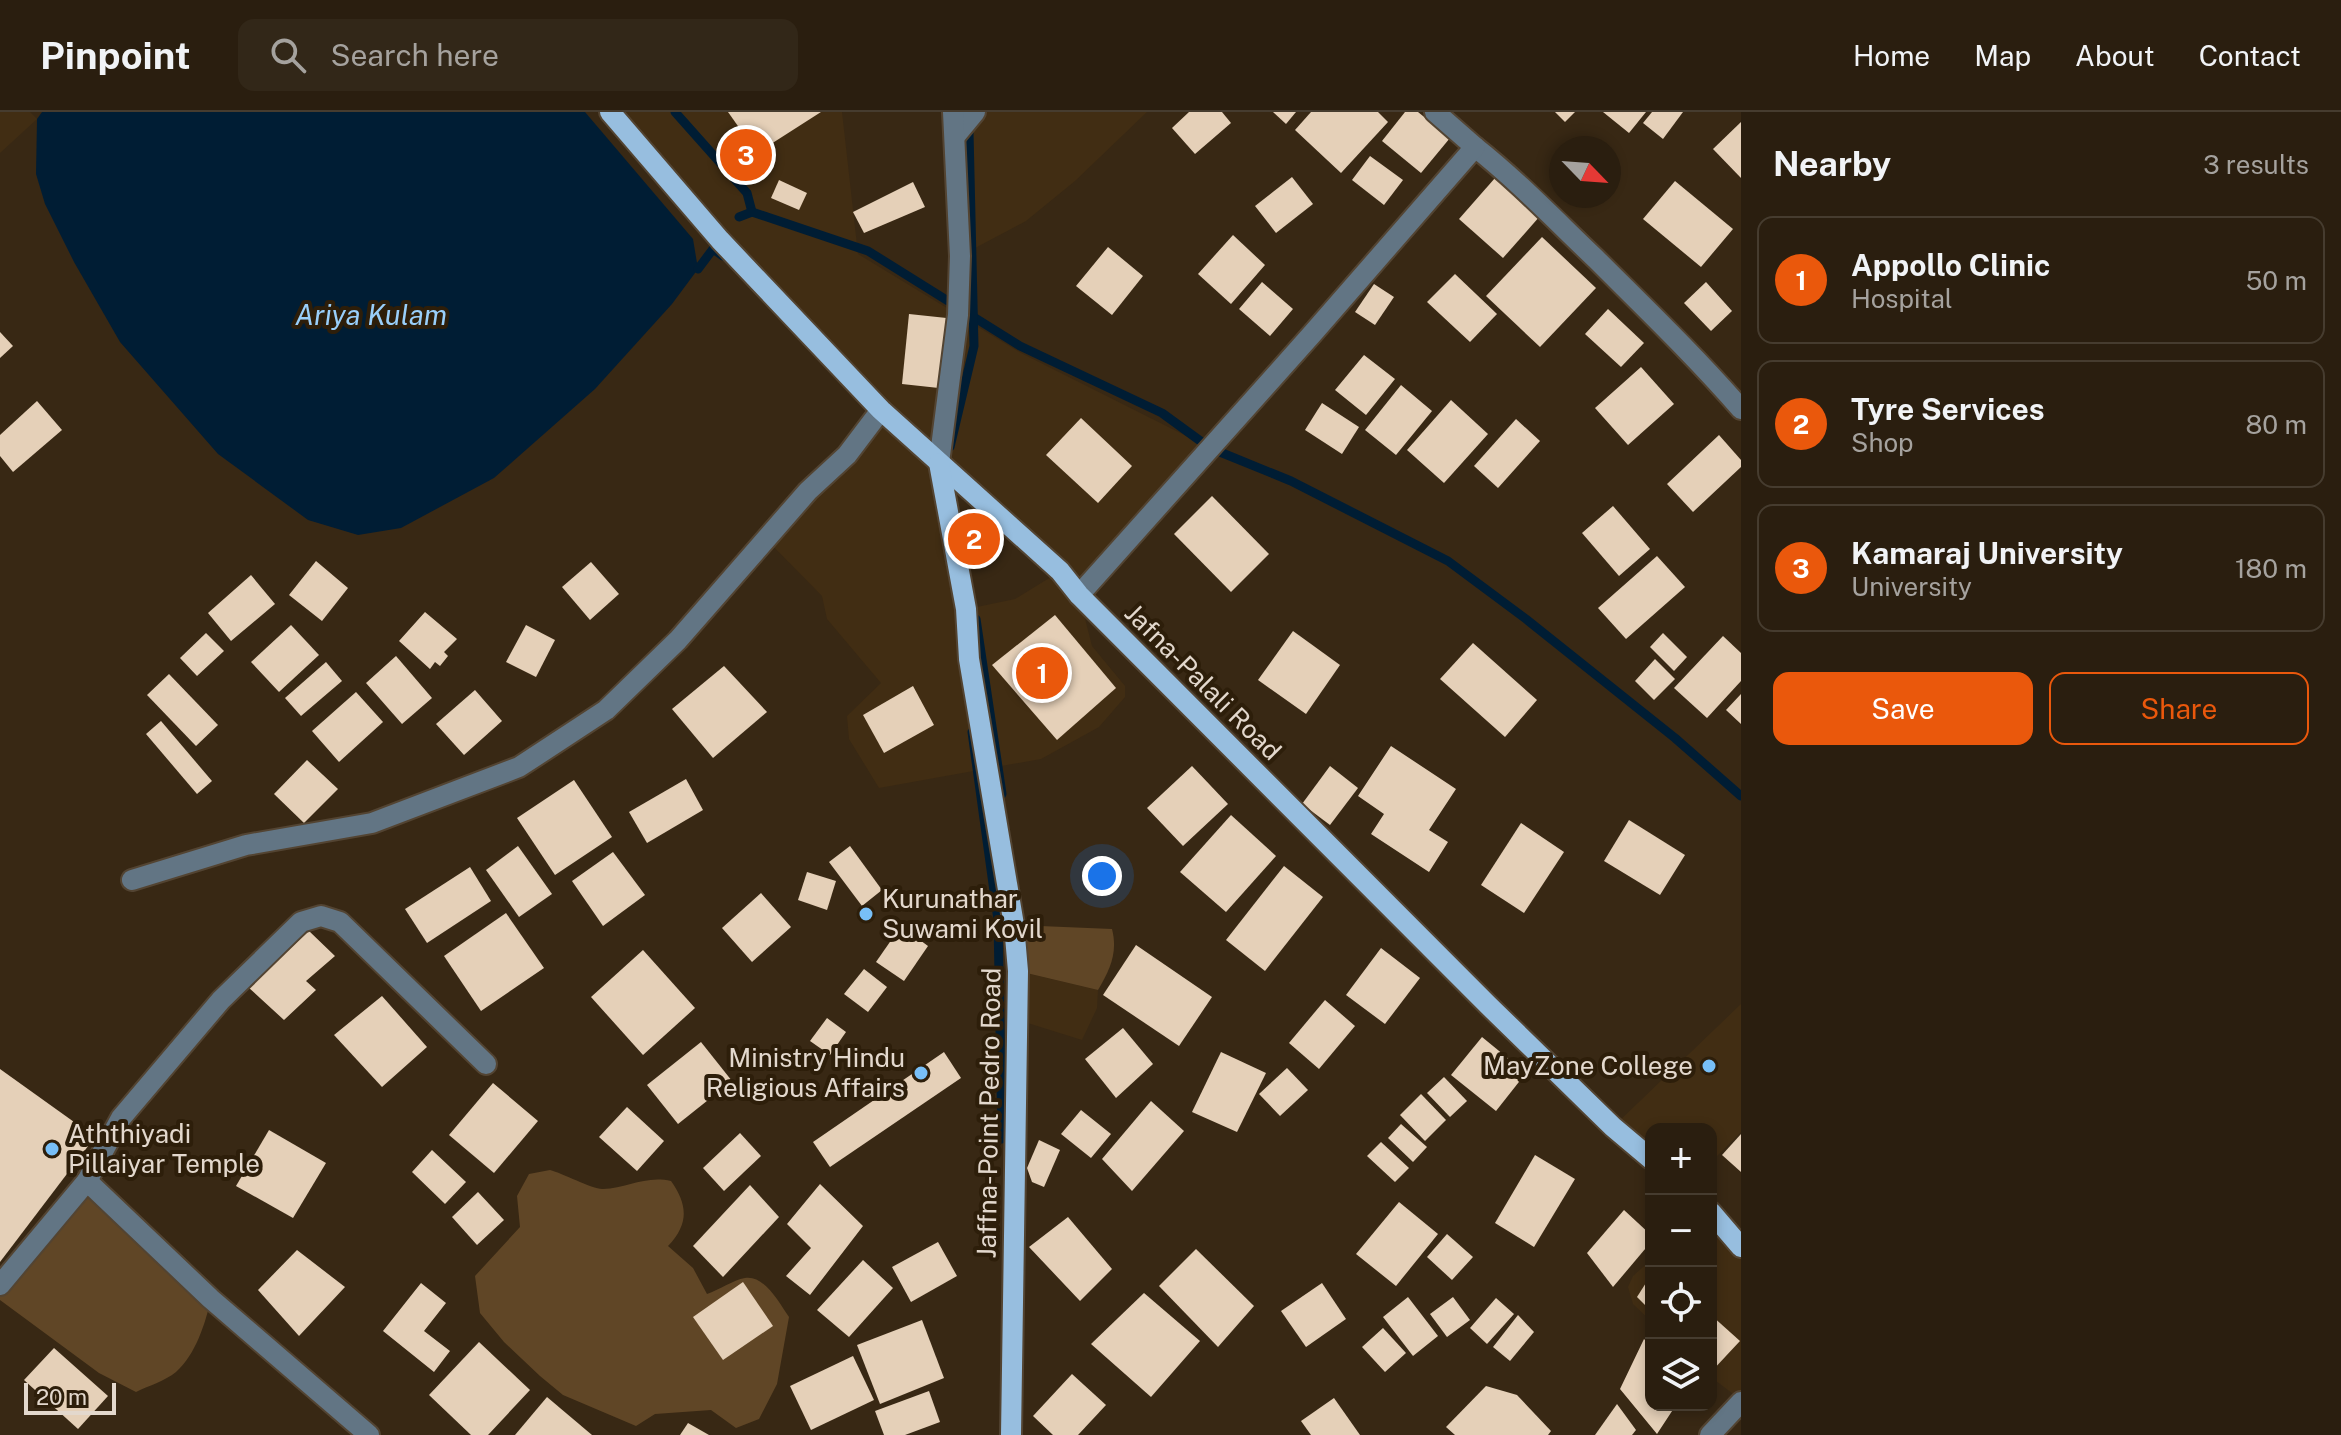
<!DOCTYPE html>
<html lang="en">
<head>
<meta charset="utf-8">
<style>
	body { margin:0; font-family:"Public Sans",sans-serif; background:#322718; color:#f1f3f6 }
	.controls { position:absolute; right:24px; bottom:24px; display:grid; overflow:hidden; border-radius:16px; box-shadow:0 4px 12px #0003 }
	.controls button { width:72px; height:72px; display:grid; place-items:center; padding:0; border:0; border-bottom:2px solid #463c2f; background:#2a1e0f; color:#f1f3f6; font:40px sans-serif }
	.compass { position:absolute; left:1549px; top:24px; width:72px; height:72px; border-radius:50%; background:#2a1e0f; box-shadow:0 4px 12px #0003; rotate:115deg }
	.scale { position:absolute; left:24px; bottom:20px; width:92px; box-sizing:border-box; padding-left:8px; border:4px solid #e3d8cd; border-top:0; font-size:22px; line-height:28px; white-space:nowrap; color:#e3d8cd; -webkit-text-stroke:6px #2d1e0a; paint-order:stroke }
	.you { position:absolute; left:1102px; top:764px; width:28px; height:28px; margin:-20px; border:6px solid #fff; border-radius:50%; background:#1a73e8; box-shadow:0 0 0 12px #1a73e833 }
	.badge { display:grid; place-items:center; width:52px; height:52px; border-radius:50%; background:#ea580c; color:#fff; font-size:26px; font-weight:700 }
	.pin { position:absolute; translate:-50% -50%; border:4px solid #fff; box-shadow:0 2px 8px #0006 }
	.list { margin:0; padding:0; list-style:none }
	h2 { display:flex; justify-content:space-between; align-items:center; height:104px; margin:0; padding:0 32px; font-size:34px }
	h2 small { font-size:26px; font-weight:400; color:#a5a29e }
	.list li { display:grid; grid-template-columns:52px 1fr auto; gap:24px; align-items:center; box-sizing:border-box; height:128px; margin:0 16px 16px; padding:0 16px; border:2px solid #463c2f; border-radius:16px }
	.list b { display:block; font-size:30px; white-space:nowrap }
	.list p { margin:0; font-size:26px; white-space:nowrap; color:#a5a29e }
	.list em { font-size:26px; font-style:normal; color:#a5a29e }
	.actions { display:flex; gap:16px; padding:24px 32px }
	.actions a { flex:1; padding:18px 0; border:2px solid #ea580c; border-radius:16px; text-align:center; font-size:28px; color:#ea580c }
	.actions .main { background:#ea580c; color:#fff }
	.icon { flex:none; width:44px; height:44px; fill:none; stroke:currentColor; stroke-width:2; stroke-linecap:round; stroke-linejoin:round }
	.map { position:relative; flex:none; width:1741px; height:1323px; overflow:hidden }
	header { display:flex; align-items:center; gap:48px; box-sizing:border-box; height:112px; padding:0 40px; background:#2a1e0f; border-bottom:2px solid #463c2f }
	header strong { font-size:38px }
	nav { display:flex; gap:44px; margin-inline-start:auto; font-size:28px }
	.search { width:560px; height:72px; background:#322718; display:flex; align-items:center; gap:20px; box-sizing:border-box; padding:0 28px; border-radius:16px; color:#a5a29e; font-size:30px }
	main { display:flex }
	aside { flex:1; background:#2a1e0f }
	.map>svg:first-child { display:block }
	.built { fill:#412d13; fill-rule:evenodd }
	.green { fill:#604626 }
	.water { fill:#001d34 }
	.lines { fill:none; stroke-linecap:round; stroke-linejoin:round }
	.stream { stroke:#001d34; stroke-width:9 }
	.building { fill:#e5d0b8 }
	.minor-casing { stroke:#534432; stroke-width:24 }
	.major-casing { stroke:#534432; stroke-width:24 }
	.minor { stroke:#627584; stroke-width:20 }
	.major { stroke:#97bedf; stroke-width:20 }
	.poi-dot { fill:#78bff7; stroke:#2d1e0a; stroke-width:3 }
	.labels { text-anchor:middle; stroke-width:8; stroke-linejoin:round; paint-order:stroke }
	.street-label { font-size:26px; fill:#e3d8cd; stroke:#2d1e0a }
	.poi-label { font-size:26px; fill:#e3d8cd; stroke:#2d1e0a; text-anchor:start }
	.water-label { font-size:28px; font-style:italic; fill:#99cffa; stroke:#2d1e0a }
</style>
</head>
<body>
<header>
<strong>Pinpoint</strong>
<div class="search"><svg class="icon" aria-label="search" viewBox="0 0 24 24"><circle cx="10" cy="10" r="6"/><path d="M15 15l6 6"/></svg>Search here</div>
<nav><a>Home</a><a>Map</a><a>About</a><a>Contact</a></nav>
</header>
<main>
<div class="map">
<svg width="1741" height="1323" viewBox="0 0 1741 1323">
	<rect width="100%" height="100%" fill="#382814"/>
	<g class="built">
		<polygon points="0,0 30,0 37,7 0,41"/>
		<path d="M611,0h231l16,142 163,99 189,95 -131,147 13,51 33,40v11l-26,30 -58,32 -162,29 -30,-49 -2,-23 34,-33 -54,-64 -5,-23 -55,-56 113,-130zM940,352l119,108 -44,27 -48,10z"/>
		<polygon points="975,0 1147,0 1075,69 1026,109 960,144 956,23"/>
		<polygon points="1018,859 1098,878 1097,896 1082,928 1018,908"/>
		<polygon points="1741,892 1741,1020 1711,1050 1711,1017 1651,1017 1651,1047 1613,1015"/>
		<polygon points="1711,1103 1741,1125 1741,1288 1711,1265"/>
		<polygon points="1651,1148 1651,1209 1633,1192 1628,1175 1633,1164"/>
	</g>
	<g class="green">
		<path d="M1014,813l98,4c6,24 -2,40 -14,61l-80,-19z"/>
		<path d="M550,1058c12,3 44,20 53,19 24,-1 43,-14 68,-8 17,24 18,43 -3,65l25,22 14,26c12,-4 26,-14 38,-16 20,-3 34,25 44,39l-12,67 -18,35 -23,9 -25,-18 -56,4 -19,12 -73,-31 -23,-19 -36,-34 -24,-29 -5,-37 45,-49 -3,-31 12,-22z"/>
		<path d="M87,1069l124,118c-6,25 -15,55 -35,73 -11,9 -28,14 -40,20l-37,-19 -99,-73v-15z"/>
	</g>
	<polygon class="water" points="42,0 585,0 693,127 698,157 672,192 595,277 494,366 401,416 358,423 308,408 218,342 120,230 74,150 45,92 36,62 37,7"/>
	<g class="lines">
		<g class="stream">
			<polyline points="675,0 747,81 752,100"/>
			<polyline points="739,105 752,100 868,139 1020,234 1162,301 1210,336 1291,369 1448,449 1526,507 1675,626 1741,684"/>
			<polyline points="698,157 713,137 723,144"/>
			<polyline points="950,335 974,234 969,20"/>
			<polyline points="976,507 1002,682"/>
			<polyline points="972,620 998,808 1002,1027"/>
		</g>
	</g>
	<g class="building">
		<polygon points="728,0 821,0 757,41"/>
		<polygon points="1189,0 1222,0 1231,11 1195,42 1172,16"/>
		<polygon points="1273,0 1296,0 1286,12"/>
		<polygon points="1311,0 1378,0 1388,10 1341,61 1295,18"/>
		<polygon points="1405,0 1418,0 1450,26 1421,61 1382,29"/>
		<polygon points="1555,0 1575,0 1565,10"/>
		<polygon points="1603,0 1646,0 1629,21"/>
		<polygon points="1652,0 1683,0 1663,27 1643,11"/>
		<polygon points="1741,10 1741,66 1713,37"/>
		<polygon points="1370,44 1403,68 1384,93 1352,68"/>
		<polygon points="1292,65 1313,92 1276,121 1255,94"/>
		<polygon points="1495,66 1540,104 1503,146 1459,107"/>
		<polygon points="779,68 807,81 799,98 771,86"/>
		<polygon points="1675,69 1733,117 1701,155 1643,107"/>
		<polygon points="913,70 925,95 864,121 853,100"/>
		<polygon points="1233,123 1265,153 1231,192 1198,162"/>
		<polygon points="1542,125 1596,176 1540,235 1486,184"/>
		<polygon points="1108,135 1143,164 1112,203 1076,174"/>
		<polygon points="1455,162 1497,202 1470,230 1427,190"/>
		<polygon points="1262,170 1293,197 1270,224 1239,197"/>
		<polygon points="1706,170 1732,199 1711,219 1684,191"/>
		<polygon points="1374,172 1394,185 1375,213 1355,200"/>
		<polygon points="1608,197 1644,231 1621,255 1585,222"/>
		<polygon points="909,202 956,207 948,277 902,272"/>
		<polygon points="0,220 13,234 0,246"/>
		<polygon points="1364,243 1395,267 1366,303 1335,278"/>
		<polygon points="1641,255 1674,292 1628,333 1595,296"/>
		<polygon points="1401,273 1432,299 1396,343 1365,318"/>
		<polygon points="1451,288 1488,322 1444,371 1407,338"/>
		<polygon points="37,289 62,318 13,360 0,344 0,323"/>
		<polygon points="1322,291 1359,315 1342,342 1305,318"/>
		<polygon points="1081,306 1132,354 1098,391 1046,343"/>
		<polygon points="1516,307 1540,329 1498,376 1474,354"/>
		<polygon points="1719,323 1741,348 1741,355 1693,400 1667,372"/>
		<polygon points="1212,384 1269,442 1231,480 1174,422"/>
		<polygon points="1613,394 1650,437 1619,464 1582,421"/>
		<polygon points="1657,444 1685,475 1626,527 1598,496"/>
		<polygon points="316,449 348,476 322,509 289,483"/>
		<polygon points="591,450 619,482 590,508 562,475"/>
		<polygon points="251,463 275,492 231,529 208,501"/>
		<polygon points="425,500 457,527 444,540 448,544 440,554 435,550 430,557 399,529"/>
		<polygon points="1055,503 1116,576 1057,628 992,553"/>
		<polygon points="291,513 319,543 279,580 251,550"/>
		<polygon points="526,513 555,528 536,565 506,550"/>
		<polygon points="1293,519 1340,553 1306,602 1258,568"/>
		<polygon points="206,521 224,539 197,564 180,546"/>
		<polygon points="1663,521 1687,545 1674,559 1650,535"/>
		<polygon points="1723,524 1741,541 1741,569 1707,606 1674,576"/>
		<polygon points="1473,531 1537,588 1505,625 1440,567"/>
		<polygon points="396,544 432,586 402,612 366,571"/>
		<polygon points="1655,547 1675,567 1654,588 1635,569"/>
		<polygon points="326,550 342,569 301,604 285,586"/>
		<polygon points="724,554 767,600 713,646 672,597"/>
		<polygon points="169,562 218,613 196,634 147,583"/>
		<polygon points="913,574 934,613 884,641 863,603"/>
		<polygon points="475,578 502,609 464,643 436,612"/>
		<polygon points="356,580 383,610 339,650 312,619"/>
		<polygon points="1741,582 1741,612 1726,598"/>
		<polygon points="161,609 212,669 197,682 146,622"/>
		<polygon points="1391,634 1456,677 1429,718 1448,730 1429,760 1371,722 1384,702 1358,684"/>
		<polygon points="307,648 338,677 304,711 274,682"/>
		<polygon points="1192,654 1228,692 1183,734 1147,696"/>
		<polygon points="1330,654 1358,676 1330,713 1302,692"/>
		<polygon points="686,667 703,698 647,731 629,700"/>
		<polygon points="574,668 612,725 555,763 517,706"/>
		<polygon points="1231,703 1276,744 1226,800 1180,760"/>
		<polygon points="1629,708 1685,743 1660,783 1604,749"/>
		<polygon points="1521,711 1564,740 1524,801 1481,773"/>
		<polygon points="518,734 552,782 519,805 486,758"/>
		<polygon points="850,734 882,778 862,794 829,750"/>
		<polygon points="613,740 645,783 603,814 572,769"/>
		<polygon points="1284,754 1323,785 1265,859 1226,828"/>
		<polygon points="470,755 491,789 427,831 405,797"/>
		<polygon points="807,760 836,769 827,798 798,788"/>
		<polygon points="761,781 791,815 752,850 722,816"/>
		<polygon points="506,801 544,856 481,899 444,844"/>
		<polygon points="901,814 928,834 904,869 876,850"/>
		<polygon points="309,819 335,844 306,869 316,878 284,908 248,875"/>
		<polygon points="1136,833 1212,885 1179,934 1103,883"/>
		<polygon points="1381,836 1420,866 1385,912 1346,883"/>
		<polygon points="643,838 695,896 643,943 591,885"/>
		<polygon points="864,857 887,875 868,900 844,882"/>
		<polygon points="382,884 427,935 382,975 334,923"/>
		<polygon points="1325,888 1355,914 1319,957 1289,931"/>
		<polygon points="827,906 846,920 830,943 810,929"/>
		<polygon points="1123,916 1153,952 1116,986 1085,947"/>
		<polygon points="1482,925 1526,961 1496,999 1451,963"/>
		<polygon points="701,930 732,969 678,1012 647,973"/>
		<polygon points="944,940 961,966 830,1055 813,1030"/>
		<polygon points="1221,940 1266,961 1237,1020 1192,1000"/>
		<polygon points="1287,956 1308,978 1280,1004 1259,982"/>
		<polygon points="0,957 95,1025 0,1150"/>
		<polygon points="1444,965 1467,989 1450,1005 1427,981"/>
		<polygon points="493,971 538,1009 494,1061 449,1023"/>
		<polygon points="1421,982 1446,1008 1425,1029 1400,1003"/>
		<polygon points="1151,989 1184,1019 1132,1079 1102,1047"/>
		<polygon points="627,995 664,1029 637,1059 599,1025"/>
		<polygon points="1081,998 1111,1022 1091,1046 1061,1022"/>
		<polygon points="1401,1012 1427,1035 1413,1050 1388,1026"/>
		<polygon points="269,1018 326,1051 293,1106 236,1074"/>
		<polygon points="740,1021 761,1044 724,1079 703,1056"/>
		<polygon points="1741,1022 1741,1060 1722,1043"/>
		<polygon points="1039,1028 1060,1038 1044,1075 1032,1070 1027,1056"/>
		<polygon points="1381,1030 1409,1056 1395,1070 1367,1044"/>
		<polygon points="432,1038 466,1070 445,1092 412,1060"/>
		<polygon points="1535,1043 1575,1067 1534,1135 1495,1111"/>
		<polygon points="820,1072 863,1114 810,1183 786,1164 811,1136 787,1112"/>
		<polygon points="750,1073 779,1105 723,1165 693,1134"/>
		<polygon points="478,1080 504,1108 477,1133 452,1105"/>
		<polygon points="1399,1090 1438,1122 1396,1174 1356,1142"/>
		<polygon points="1624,1098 1651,1123 1651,1130 1613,1175 1587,1141"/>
		<polygon points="1068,1105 1112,1157 1080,1189 1029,1135"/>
		<polygon points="1447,1122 1473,1145 1452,1168 1427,1145"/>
		<polygon points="938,1130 957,1164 911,1190 892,1155"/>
		<polygon points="1196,1137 1254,1194 1218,1235 1159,1174"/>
		<polygon points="297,1138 345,1175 299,1224 258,1178"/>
		<polygon points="863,1148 893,1176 849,1225 817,1198"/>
		<polygon points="1651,1163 1651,1199 1637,1185"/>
		<polygon points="743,1170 773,1214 723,1248 693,1205"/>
		<polygon points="421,1171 446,1191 424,1219 450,1239 434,1260 383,1219"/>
		<polygon points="1322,1171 1346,1207 1306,1235 1281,1199"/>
		<polygon points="1144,1181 1200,1229 1151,1285 1091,1232"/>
		<polygon points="1408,1185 1438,1224 1413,1244 1383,1205"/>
		<polygon points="1453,1185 1470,1208 1447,1225 1430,1202"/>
		<polygon points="1496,1186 1514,1202 1487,1232 1470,1216"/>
		<polygon points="1518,1203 1534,1220 1510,1249 1493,1235"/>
		<polygon points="1711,1203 1740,1229 1711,1260"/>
		<polygon points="922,1208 944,1266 880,1292 857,1233"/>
		<polygon points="1383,1216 1406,1241 1385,1260 1362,1235"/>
		<polygon points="1644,1227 1651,1234 1651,1293 1676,1293 1657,1322 1620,1277"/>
		<polygon points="479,1230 530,1278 488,1323 471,1323 429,1283"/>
		<polygon points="54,1236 108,1284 78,1317 24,1268"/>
		<polygon points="853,1244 874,1288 811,1318 790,1274"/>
		<polygon points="1072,1262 1106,1293 1078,1323 1053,1323 1033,1304"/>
		<polygon points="1486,1274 1517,1283 1551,1319 1548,1323 1455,1323 1446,1315"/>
		<polygon points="929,1279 940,1310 905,1323 884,1323 875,1299"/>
		<polygon points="547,1285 592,1323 515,1323"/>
		<polygon points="1334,1286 1360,1323 1311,1323 1301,1309"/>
		<polygon points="1617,1292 1636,1318 1632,1323 1595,1323"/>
		<polygon points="688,1311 709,1323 680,1323"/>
	</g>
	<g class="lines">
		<g class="minor-casing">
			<g id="minor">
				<polyline points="956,23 975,0"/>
				<path d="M1475,35c43,34 81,74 121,112 49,49 99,97 145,150"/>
				<polyline points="939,351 958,203 960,144 953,0"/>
				<polyline points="1079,483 1313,221 1475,35 1435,0"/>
				<polyline points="132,768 246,733 372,711 519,655 606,598 678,528 808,379 847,343 881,298"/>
				<polyline points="87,1069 121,1006 221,888 301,810 321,804 340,810 486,952"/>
				<polyline points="0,1173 87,1069 211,1187 369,1323"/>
				<polyline points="1710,1323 1741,1290"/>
			</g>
		</g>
		<g class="major-casing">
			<g id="major">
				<polyline points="610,0 720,128 881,298 1060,459 1079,483 1488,893 1613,1015 1651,1047"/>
				<polyline points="939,351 966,497 969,547 1014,813 1018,859 1011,1323"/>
				<polyline points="1711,1100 1741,1135"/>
			</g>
		</g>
		<use href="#minor" class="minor"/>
		<use href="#major" class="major"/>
	</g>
	<g class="poi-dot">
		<circle cx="866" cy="802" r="8"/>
		<circle cx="1709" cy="954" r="8"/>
		<circle cx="921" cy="961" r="8"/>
		<circle cx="52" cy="1037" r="8"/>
	</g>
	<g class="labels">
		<g class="street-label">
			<text transform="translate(1203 570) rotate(45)" y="9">Jafna-Palali Road</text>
			<text transform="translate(989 1001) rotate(-89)" y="9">Jaffna-Point Pedro Road</text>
		</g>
		<g class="poi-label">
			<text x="882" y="796">Kurunathar<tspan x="882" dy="30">Suwami Kovil</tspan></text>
			<text x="905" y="955" text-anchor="end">Ministry Hindu<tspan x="905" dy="30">Religious Affairs</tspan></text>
			<text x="1693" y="963" text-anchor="end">MayZone College</text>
			<text x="68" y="1031">Aththiyadi<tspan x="68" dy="30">Pillaiyar Temple</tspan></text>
		</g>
		<g class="water-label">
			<text x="371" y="213">Ariya Kulam</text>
		</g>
	</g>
</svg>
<div class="controls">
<button>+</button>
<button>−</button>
<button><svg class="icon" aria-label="locate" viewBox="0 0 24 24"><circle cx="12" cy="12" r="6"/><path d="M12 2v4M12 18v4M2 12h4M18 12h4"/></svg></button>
<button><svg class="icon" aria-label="layers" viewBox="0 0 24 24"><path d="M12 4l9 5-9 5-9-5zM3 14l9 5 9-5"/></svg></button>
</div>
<svg class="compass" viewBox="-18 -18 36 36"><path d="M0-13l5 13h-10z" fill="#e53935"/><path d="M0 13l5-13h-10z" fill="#a5a29e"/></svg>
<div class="scale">20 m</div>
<div class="you"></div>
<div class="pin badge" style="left:1042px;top:561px">1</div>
<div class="pin badge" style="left:974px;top:427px">2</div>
<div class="pin badge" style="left:746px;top:43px">3</div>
</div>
<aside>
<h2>Nearby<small>3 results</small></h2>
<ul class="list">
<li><span class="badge">1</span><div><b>Appollo Clinic</b><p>Hospital</p></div><em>50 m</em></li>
<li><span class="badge">2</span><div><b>Tyre Services</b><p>Shop</p></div><em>80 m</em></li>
<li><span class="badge">3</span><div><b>Kamaraj University</b><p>University</p></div><em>180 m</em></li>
</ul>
<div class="actions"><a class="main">Save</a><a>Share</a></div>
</aside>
</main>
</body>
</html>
